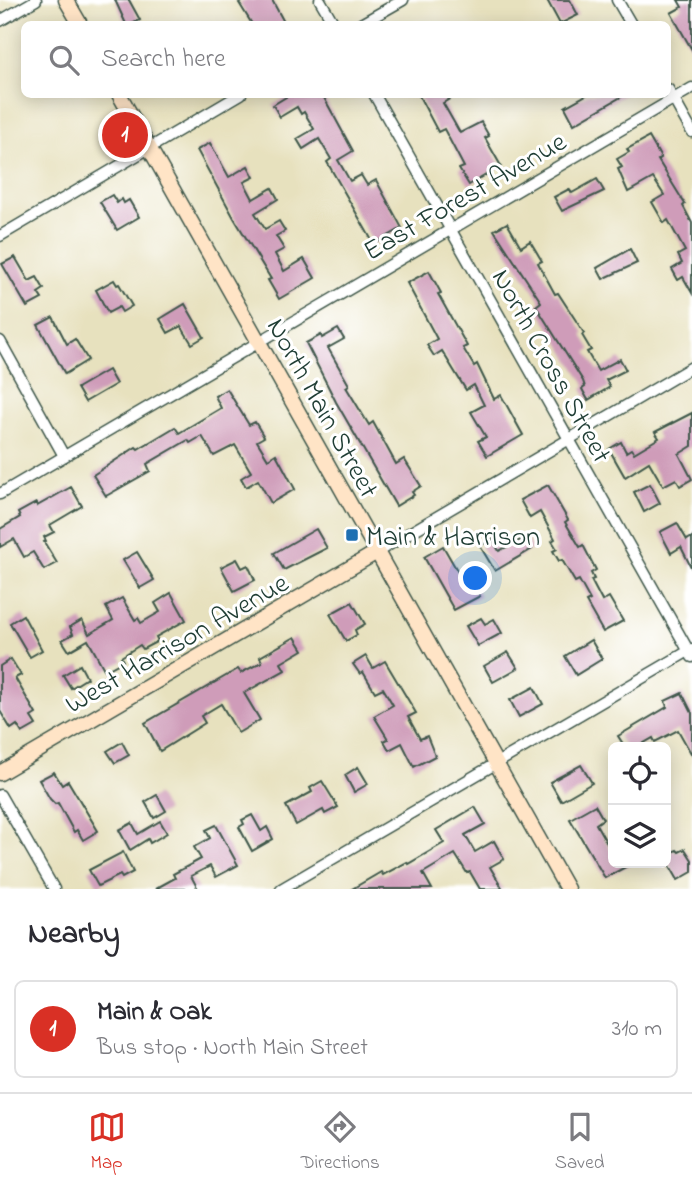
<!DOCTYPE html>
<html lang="en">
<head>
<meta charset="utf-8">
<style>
	body { margin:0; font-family:"Indie Flower",sans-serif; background:#f7f7f7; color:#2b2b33 }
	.controls { position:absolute; right:21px; bottom:21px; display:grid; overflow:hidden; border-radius:10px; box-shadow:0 4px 18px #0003 }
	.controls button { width:63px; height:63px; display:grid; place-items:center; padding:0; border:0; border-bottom:2px solid #e1e1e2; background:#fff; color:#2b2b33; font:35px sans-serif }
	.you { position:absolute; left:476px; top:579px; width:24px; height:24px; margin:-18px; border:5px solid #fff; border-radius:50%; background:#1a73e8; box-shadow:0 0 0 10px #1a73e833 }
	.badge { display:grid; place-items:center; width:46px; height:46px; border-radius:50%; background:#d93025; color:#fff; font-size:23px; font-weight:700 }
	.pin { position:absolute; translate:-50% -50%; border:4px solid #fff; box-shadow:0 2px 7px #0006 }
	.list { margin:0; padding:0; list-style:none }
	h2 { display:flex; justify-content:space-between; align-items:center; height:91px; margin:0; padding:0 28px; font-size:30px }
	h2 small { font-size:23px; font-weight:400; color:#7c7c81 }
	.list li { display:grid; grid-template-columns:46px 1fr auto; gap:21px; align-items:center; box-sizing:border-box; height:98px; margin:0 14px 14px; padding:0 14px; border:2px solid #e1e1e2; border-radius:10px }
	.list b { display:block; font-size:26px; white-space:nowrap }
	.list p { margin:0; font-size:23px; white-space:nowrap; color:#7c7c81 }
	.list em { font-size:23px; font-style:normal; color:#7c7c81 }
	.icon { flex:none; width:38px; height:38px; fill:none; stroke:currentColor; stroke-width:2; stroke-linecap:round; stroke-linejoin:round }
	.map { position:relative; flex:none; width:692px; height:889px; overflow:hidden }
	.search { position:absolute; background:#fff; box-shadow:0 4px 18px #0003; left:21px; right:21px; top:21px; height:77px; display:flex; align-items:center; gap:18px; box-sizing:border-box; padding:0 24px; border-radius:10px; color:#7c7c81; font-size:26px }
	.sheet { height:203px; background:#fff }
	nav { display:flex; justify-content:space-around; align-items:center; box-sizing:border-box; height:98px; border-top:2px solid #e1e1e2; background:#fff; font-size:19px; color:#7c7c81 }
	nav a { display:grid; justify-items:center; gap:4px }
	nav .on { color:#d93025 }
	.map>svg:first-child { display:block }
	.building { fill:#cf9cb9 }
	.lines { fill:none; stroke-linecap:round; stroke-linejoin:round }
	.street-casing { stroke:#3d5649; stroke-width:13 }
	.secondary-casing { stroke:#3d5649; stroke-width:17 }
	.street { stroke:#fff; stroke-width:10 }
	.secondary { stroke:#ffe4c6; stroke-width:14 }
	.poi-dot { fill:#1f6fb2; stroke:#fff; stroke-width:2.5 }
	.labels { text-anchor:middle; stroke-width:6; stroke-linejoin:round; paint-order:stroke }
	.street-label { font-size:28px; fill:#1f3d34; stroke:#fff }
	.poi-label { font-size:28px; fill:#1f3d34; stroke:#fff; text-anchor:start }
</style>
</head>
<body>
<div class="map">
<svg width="692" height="889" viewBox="0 0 692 889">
	<rect width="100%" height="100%" fill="#fff"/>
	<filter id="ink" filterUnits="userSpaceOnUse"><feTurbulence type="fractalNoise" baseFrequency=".0143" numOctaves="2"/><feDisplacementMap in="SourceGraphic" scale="14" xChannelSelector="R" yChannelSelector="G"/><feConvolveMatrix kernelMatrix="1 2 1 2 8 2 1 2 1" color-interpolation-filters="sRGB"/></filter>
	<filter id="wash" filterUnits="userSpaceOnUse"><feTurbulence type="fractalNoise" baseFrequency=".00686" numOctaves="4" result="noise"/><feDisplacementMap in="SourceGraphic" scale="28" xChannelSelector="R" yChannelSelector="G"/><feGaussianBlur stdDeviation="1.57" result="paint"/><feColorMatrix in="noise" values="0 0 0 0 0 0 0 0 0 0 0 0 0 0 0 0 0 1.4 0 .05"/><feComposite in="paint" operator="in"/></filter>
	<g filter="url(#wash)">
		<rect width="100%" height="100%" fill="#e7e1be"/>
		<g id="blocks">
			<g class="building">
				<polygon points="115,0 129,0 140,20 132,24 126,24"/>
				<polygon points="245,0 272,0 285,24 252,24 239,3"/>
				<polygon points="547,0 570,0 578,15 560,24"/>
				<polygon points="678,0 692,0 692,50 671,13 682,7"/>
				<polygon points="291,94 322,94 353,151 338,160 350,181 361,175 367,185 376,180 402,228 374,244 327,162 331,159 319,139 303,149 297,139 314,129 304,112 301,114 297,107 280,117 273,105"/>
				<polygon points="418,94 458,94 443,103 460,133 481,122 489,136 485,138 501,166 469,185 459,169 464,167 444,129 438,132"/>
				<polygon points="588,94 626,94 574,124 565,107"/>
				<polygon points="649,137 661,158 658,160 685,204 683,206 692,223 692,293 683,277 678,280 672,269 682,263 678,255 685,251 668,220 664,223 652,202 664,195 653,178 628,192 618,169 622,167 617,159 629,152 627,149"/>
				<polygon points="210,143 229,177 248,166 254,177 244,182 253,199 272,188 278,199 255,213 265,229 279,221 285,231 276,236 284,249 275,254 284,271 304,259 315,278 279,299 268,280 271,279 234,218 197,150"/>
				<polygon points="597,179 604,191 562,211 554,197 569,189 572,193"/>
				<polygon points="112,195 117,203 122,199 124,203 129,200 139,217 117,230 100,202"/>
				<polygon points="507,223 521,247 530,241 542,261 538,263 555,294 558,293 584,333 582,335 591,350 587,352 598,371 620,359 626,370 606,380 610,387 588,400 582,389 585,387 583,381 536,306 541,302 494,230"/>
				<polygon points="630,249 637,263 603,279 597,268"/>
				<polygon points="15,257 29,281 37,277 44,289 38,293 42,299 27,307 2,264"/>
				<polygon points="429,271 441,293 438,294 467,346 463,348 474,366 477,364 494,399 501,395 523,435 487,456 478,441 486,437 471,412 484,405 474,385 466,390 442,351 434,356 427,345 437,339 407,283"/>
				<polygon points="114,280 117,285 119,284 132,306 122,312 119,307 108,313 96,290"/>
				<polygon points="185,304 204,337 192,344 181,326 168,333 160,319"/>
				<polygon points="53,317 67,344 75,339 88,360 65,374 38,325"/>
				<polygon points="338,329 344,339 328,348 349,385 346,387 369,425 373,422 396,464 404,459 421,486 412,492 414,495 396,506 336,402 306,343 321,335 322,338"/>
				<polygon points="108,370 116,384 85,402 77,388"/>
				<polygon points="227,389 249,425 255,422 264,437 257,441 268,459 276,454 295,489 271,503 258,480 246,487 241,478 251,472 235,445 214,456 202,436 190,443 188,440 147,464 150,471 106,496 93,475 136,447 138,449 175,427 179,433 221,408 215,396"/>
				<polygon points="692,413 692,446 679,454 692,479 680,486 676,479 663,486 649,462 625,477 609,449 621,442 626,452 631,449 634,453 659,438 655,432"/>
				<polygon points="650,484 660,503 644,512 634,492"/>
				<polygon points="548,485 568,520 565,522 580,547 583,545 596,570 591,573 594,579 591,580 602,601 609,597 623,621 603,632 586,602 590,600 579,580 575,582 562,560 559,561 553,551 557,549 552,541 555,539 540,512 530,518 520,500"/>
				<polygon points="71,487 82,506 50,525 54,532 44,537 46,541 44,542 57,563 44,570 33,552 24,557 14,539 0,547 0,529 20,517 18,513 36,503 37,506"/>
				<polygon points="677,523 687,540 692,537 692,569 681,547 671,553 660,532"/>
				<polygon points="316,529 327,548 284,570 274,553"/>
				<polygon points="526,537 532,549 495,571 480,546 492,539 499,551"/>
				<polygon points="443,546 462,579 468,576 480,596 454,610 424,557"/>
				<polygon points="137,552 154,580 140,588 123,560"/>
				<polygon points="237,559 242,568 248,565 255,580 234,591 221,567"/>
				<polygon points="171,593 186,620 156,637 158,641 143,649 140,645 121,657 123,661 105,671 88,640 69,651 62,640 73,634 70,627 82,620 89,634 113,620 106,607 122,598 135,620 138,618 141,623 160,612 155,603"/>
				<polygon points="352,602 365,624 355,630 357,635 346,641 330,614"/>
				<polygon points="23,615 42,650 30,657 10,623"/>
				<polygon points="481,618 485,624 494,619 502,633 478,646 466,626"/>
				<polygon points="295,637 303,650 281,663 285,670 244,693 260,720 238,733 221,704 201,716 205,723 160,751 145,723 238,669 241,673 262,662 260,657"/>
				<polygon points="591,640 602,659 576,675 565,656"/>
				<polygon points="508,652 518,668 493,682 484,666"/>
				<polygon points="366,656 373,668 385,661 416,713 408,717 420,739 427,736 435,756 414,767 402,743 389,750 384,741 388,739 374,716 393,705 383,688 375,692 363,672 360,674 353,664"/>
				<polygon points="11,659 21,675 15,678 36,714 31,717 36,725 22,733 17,725 11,729 0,711 0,666"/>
				<polygon points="80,665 87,678 71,688 63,675"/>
				<polygon points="534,687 543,704 519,717 510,700"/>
				<polygon points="682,693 692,713 692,755 678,730 655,742 653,738 637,747 625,747 618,736 667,707 665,701"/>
				<polygon points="122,742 129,755 115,763 107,751"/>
				<polygon points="581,765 592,783 561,801 550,782"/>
				<polygon points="358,767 368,784 354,792 345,775"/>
				<polygon points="54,772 62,785 68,781 98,831 83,840 77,830 74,832 58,803 55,804 50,799 39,780"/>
				<polygon points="322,781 338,807 325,814 323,810 296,825 286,806 312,792 310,788"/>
				<polygon points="157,795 166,811 154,818 145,802"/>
				<polygon points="595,805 603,819 596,824 613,854 613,863 633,863 605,878 570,819"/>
				<polygon points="475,807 485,824 465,835 475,852 494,841 504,859 490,867 503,889 480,889 470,872 467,873 455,854 423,873 432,889 352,889 381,872 383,875 407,862 408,864 444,843 436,830"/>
				<polygon points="252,815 261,831 267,827 273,839 252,851 239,827 244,824 242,820"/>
				<polygon points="160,821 167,833 150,843 148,839 130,850 119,830 132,823 138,834"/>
				<polygon points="216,825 238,865 216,877 210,866 191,876 198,889 155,889 175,878 173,874 201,859 194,847 210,838 206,830"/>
				<polygon points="666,840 673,852 677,850 679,852 685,849 692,860 692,872 678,880 666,859"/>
				<polygon points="123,852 133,872 122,878 120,875 98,886 89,870"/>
			</g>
		</g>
	</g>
	<g filter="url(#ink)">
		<use href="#blocks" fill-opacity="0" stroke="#3d5649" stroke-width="2"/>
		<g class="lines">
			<g class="street-casing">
				<g id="street">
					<polyline points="320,0 334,24"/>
					<polyline points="617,0 631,24"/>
					<polyline points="0,21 36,0"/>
					<polyline points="361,24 403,0"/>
					<polyline points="668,89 692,132"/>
					<polyline points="374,94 692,657"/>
					<polyline points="0,236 241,94"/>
					<polyline points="0,341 64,456"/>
					<polyline points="0,494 692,88"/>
					<polyline points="377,552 692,367"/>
					<polyline points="0,795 54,889"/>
					<polyline points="281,889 692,649"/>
				</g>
			</g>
			<g class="secondary-casing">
				<g id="secondary">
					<polyline points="66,0 80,24"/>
					<polyline points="119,94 567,889"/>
					<polyline points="0,773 377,552"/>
				</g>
			</g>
			<use href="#street" class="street"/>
			<use href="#secondary" class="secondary"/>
		</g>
	</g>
	<rect class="poi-dot" x="345" y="528" width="14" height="14" rx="3.5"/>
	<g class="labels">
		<g class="street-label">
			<text transform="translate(464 195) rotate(-30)" y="10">East Forest Avenue</text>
			<text transform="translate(553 365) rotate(61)" y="10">North Cross Street</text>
			<text transform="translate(324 407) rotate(61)" y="10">North Main Street</text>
			<text transform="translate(176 642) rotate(-30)" y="10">West Harrison Avenue</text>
		</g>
		<g class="poi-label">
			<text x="366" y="545">Main &amp; Harrison</text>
		</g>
	</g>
</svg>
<div class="controls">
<button><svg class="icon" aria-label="locate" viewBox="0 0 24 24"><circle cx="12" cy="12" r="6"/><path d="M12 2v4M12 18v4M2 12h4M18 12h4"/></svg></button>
<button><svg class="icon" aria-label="layers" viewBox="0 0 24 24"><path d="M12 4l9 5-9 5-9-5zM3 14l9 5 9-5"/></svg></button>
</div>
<div class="you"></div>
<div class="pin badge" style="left:125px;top:135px">1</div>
<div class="search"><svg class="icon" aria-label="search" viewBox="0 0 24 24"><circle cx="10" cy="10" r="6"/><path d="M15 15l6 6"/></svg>Search here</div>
</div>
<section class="sheet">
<h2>Nearby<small></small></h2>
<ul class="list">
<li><span class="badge">1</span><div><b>Main &amp; Oak</b><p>Bus stop · North Main Street</p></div><em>310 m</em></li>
</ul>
</section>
<nav>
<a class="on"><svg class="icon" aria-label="map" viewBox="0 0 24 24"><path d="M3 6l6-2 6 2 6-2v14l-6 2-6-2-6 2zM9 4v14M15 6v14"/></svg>Map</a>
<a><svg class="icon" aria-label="directions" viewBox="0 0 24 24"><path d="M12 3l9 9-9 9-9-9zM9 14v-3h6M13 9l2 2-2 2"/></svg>Directions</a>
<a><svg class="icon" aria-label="saved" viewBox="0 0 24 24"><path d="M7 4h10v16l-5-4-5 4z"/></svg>Saved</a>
</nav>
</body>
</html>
